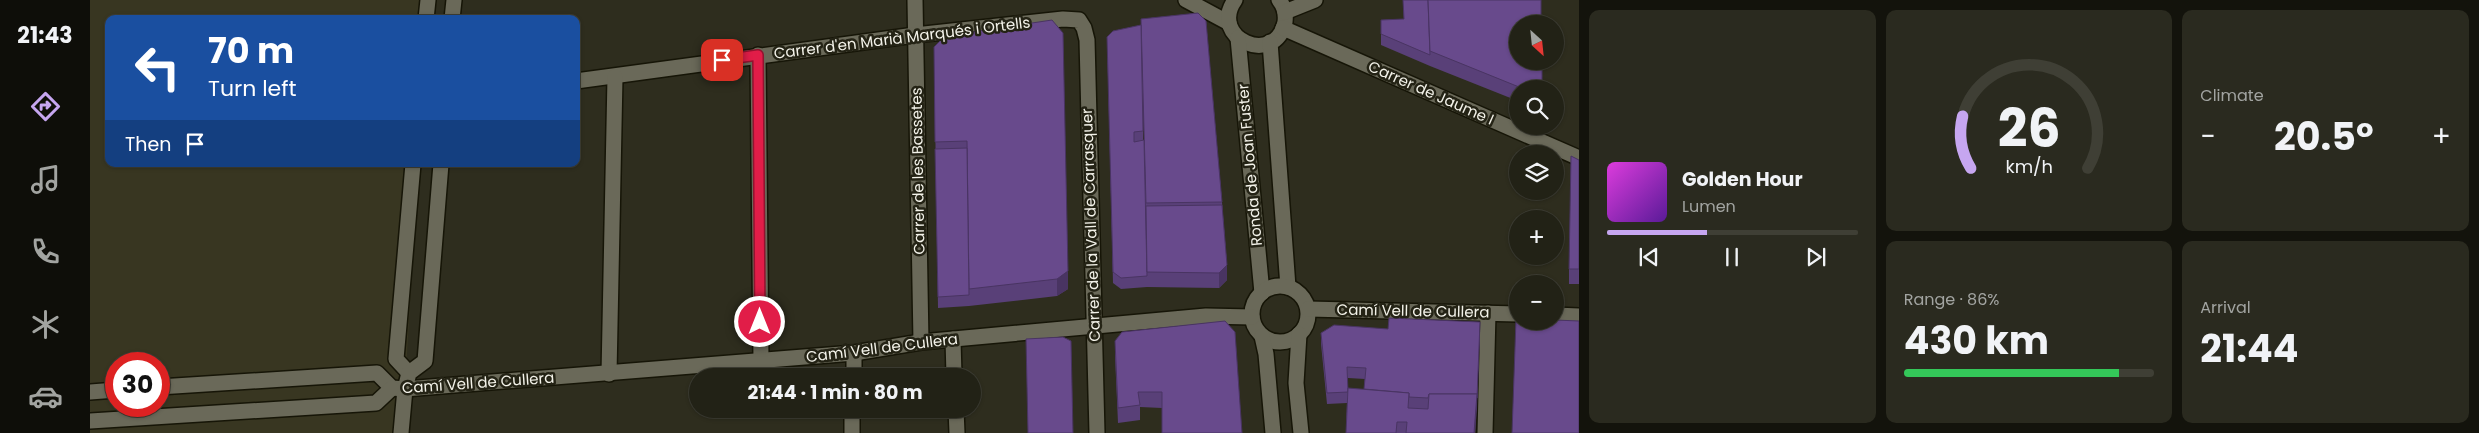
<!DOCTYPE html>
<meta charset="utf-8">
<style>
body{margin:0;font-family:Poppins,sans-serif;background:#2a2a1f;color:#f1f3f6;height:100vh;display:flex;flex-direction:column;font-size:19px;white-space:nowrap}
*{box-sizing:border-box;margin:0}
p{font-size:16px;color:#a2a4a1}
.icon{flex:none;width:28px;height:28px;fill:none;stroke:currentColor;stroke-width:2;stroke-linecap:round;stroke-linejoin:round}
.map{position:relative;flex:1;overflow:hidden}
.details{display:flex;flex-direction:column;gap:10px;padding:10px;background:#13130c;width:900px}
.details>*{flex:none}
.guide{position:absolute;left:15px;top:15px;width:475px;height:152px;border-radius:10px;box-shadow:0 1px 4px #0004,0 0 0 1px #3f3f35;background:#1a4fa0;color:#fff;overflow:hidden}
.needle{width:32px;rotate:153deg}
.controls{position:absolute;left:1419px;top:15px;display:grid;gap:10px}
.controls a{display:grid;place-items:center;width:55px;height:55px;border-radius:50%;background:#222216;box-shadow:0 1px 4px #0004,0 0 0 1px #3f3f35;font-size:25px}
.speed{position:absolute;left:15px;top:352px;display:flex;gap:10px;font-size:25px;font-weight:700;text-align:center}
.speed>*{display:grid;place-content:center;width:65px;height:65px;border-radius:50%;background:#222216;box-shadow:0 1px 4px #0004,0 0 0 1px #3f3f35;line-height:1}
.speed .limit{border:8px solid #d22;background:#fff;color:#111}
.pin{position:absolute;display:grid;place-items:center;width:42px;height:42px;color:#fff;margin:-21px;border-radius:10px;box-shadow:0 2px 8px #0006}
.me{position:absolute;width:55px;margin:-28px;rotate:0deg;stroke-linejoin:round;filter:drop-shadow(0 0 4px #0008)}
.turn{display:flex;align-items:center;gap:18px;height:105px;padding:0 20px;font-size:22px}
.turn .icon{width:65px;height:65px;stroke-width:2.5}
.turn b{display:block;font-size:35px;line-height:42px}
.then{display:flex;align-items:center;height:48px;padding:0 20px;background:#0003;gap:10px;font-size:19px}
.big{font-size:38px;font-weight:700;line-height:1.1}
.details .widget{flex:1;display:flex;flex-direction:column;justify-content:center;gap:8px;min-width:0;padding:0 18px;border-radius:10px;background:#2a2a1f}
.details .dial{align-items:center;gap:0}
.dial svg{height:130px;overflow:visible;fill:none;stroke:#3f3f35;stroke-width:7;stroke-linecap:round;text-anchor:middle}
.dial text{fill:#f1f3f6;stroke:none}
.song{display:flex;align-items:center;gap:15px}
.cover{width:60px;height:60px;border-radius:8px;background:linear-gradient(135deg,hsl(300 70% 55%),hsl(270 70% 35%))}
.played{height:5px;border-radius:2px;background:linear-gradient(90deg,#c6a6f0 40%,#3f3f35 40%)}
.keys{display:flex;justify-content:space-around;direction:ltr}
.heat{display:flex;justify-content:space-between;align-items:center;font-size:28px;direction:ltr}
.charge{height:8px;border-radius:4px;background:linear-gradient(90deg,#34c759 86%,#3f3f35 0)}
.details .tiles{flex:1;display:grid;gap:10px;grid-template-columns:repeat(3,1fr)}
.widget:first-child{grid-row:span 2}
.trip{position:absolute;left:599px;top:368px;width:292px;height:50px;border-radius:25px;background:#222216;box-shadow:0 1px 4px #0004,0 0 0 1px #3f3f35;font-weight:700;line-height:50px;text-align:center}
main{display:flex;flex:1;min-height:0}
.menu{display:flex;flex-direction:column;width:90px;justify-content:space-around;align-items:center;background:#0e0e09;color:#a2a4a1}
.menu .icon{width:35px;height:35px}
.menu .current{color:#c6a6f0}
.menu b{font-size:22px;color:#f1f3f6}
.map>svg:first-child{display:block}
.built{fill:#383621;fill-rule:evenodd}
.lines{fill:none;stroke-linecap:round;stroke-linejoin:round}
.minor-casing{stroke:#161507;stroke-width:18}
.tertiary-casing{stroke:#161507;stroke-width:18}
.minor{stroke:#6a6959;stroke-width:15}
.tertiary{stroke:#6a6959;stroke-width:15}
.wall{fill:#594078;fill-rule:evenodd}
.shaded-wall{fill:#493462}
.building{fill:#684a8c;stroke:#493462}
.route-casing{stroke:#92132f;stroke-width:12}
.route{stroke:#e11d48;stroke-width:9}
.labels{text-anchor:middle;stroke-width:5;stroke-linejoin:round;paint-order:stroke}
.street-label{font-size:15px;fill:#f3f2e9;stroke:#242315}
</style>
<main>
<nav class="menu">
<b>21:43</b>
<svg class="icon current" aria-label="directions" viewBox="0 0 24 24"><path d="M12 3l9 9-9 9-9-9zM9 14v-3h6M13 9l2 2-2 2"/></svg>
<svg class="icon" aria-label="music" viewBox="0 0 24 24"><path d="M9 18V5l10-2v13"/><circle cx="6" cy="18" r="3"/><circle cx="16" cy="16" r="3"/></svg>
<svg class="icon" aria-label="phone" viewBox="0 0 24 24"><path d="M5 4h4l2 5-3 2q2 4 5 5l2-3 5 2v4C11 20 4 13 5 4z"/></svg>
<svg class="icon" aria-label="climate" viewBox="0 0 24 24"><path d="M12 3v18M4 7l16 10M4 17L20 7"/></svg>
<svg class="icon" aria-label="car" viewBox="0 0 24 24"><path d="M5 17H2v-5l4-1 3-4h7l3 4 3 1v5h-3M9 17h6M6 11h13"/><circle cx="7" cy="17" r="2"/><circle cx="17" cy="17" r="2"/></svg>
</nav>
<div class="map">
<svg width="1489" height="433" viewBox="0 0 1489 433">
<rect width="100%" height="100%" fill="#2e2d1e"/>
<!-- built -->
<path class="built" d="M0 0H337L336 19H19V164H328L316 371 310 433H0ZM26 364H69V406H26Z"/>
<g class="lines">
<!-- minor casing -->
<g class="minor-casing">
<g id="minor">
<path d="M825 0 831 342"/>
<path d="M1096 0 1139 23"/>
<path d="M1145 0C1118 38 1185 68 1195 22 1196 14 1194 6 1189 0"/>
<path d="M1195 12 1225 0"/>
<path d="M336 19 338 0"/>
<path d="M362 19 364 0"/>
<path d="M1193 28 1489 158"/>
<path d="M1148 38 1172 293"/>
<path d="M1180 42 1198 287"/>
<path d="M668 55 671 361"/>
<path d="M486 81 825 35 973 19 989 20 994 28 997 40 1007 433"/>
<circle cx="1190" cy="314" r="28"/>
<path d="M1218 309 1428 314"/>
<path d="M1465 315 1489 316"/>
<path d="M1209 334 1206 383 1211 433"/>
<path d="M1172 336 1176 354 1183 433"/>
<path d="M863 339 864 376"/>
<path d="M319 373 306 359 323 164"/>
<path d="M519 374 525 77"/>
<path d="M764 376V353"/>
<path d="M315 389 764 353 831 342 1116 316 1162 317"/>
<path d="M866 409 867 433"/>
<path d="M311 433 315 389 319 373 335 361 351 164"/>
<path d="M762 433V409"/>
<path d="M1395 433 1398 313"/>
</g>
</g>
<!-- tertiary casing -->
<g class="tertiary-casing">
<g id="tertiary">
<path d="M69 387 287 373 302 388 315 389"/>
<path d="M0 392 26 390"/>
<path d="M0 421 286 403 302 388"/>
</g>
</g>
<!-- minor -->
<use href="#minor" class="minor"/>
<!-- tertiary -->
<use href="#tertiary" class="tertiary"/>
</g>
<!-- wall -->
<g class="wall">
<path d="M1313 0 1452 89H1428V101L1340 66 1291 45V20L1314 19Z"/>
<path d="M1108 13 1116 21 1132 202 1137 265V280L1129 288 1057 287 1031 289 1023 283 1017 37 1023 31 1051 25V26V19ZM1053 94 1054 140H1053Z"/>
<path d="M844 47 978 289 967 296 879 306 848 308Z"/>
<path d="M1489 160V284H1479V269Z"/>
<path d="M1135 321 1072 408 1050 407V420L1028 423 1025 356V341Z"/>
<path d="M1298 329 1390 333 1385 433H1256L1257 403 1237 404 1231 344V333ZM1258 378 1275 379 1274 389H1258Z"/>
</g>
<!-- shaded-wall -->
<g class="shaded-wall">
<path d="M1137 265V280L1129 288V273Z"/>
<path d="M978 271V289L967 296V279Z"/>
<path d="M1390 322 1387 409 1385 433H1384Z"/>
</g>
<!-- building -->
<g class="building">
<path d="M1313 0H1338L1340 55 1291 34V20L1314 19Z"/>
<path d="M1338 0H1451V24H1428V61H1452V89H1434L1340 51Z"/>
<path d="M1108 13 1116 21 1132 202 1056 203 1051 19Z"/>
<path d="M962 20 973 33 978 271 967 279 879 289 877 141 845 142 844 47 855 36Z"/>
<path d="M1051 25 1053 131 1044 132V142L1054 140 1057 276 1031 278 1023 272 1017 37 1023 31Z"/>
<path d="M877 148 879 295 848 297 845 149Z"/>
<path d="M1481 156 1489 160V269H1479Z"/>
<path d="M1132 205 1137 265 1129 273 1057 272 1056 206Z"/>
<path d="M1299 318 1390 322 1387 398V394H1339L1338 398 1319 397V393L1274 389 1276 368 1257 367 1258 392 1237 393 1231 333 1244 325 1298 329Z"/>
<path d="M1426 319H1428V321H1465V320L1489 321V433H1422Z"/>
<path d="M1135 321 1145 332 1152 433H1072V392H1048L1050 405 1028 408 1025 341 1032 332Z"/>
<path d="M973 337 981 341 983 433H938L936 339Z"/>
<path d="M1258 388 1319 393 1318 408 1338 409 1339 394H1387L1384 433H1316L1317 422H1307L1306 433H1256Z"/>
</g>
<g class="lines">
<!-- route casing -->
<g class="route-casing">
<path id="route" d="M632 60 668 55 670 322"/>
</g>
<!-- route -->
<use href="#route" class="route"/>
</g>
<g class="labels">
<!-- street labels -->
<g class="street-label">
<text transform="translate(812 38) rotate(-7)" y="5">Carrer d'en Marià Marqués i Ortells</text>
<text transform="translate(1341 93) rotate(24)" y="5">Carrer de Jaume I</text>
<text transform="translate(1160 165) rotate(-95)" y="5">Ronda de Joan Fuster</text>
<text transform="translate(828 171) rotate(-91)" y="5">Carrer de les Bassetes</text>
<text transform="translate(1001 225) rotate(-92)" y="5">Carrer de la Vall de Carrasquer</text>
<text transform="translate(1323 311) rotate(1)" y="5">Camí Vell de Cullera</text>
<text transform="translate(792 348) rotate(-7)" y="5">Camí Vell de Cullera</text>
<text transform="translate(388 383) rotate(-4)" y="5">Camí Vell de Cullera</text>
</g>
</g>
</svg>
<div class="controls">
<a><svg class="needle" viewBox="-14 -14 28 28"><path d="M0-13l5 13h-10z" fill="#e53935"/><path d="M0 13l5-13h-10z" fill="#a2a4a1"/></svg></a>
<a><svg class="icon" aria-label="search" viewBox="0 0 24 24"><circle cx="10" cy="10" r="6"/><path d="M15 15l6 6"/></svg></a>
<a><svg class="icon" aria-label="layers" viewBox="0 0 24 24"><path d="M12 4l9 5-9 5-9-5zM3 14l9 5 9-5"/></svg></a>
<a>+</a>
<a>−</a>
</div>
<div class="speed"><div class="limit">30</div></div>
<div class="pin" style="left:632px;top:60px;background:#d93025"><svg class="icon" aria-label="arrive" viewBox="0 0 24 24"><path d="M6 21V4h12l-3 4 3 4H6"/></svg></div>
<svg class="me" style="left:670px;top:322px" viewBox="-20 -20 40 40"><circle r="17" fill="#e11d48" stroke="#fff" stroke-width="3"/><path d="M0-11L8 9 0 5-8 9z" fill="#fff"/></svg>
<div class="trip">21:44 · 1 min · 80 m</div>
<div class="guide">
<div class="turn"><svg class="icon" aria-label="left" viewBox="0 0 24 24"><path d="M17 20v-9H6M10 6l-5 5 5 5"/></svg><div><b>70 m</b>Turn left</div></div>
<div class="then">Then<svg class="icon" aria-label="arrive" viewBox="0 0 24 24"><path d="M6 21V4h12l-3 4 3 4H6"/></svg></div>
</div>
</div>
<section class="details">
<div class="tiles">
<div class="widget">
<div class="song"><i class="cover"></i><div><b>Golden Hour</b><p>Lumen</p></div></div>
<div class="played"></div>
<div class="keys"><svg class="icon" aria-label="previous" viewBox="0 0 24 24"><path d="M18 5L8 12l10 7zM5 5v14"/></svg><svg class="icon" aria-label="pause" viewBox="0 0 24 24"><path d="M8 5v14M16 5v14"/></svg><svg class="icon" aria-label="next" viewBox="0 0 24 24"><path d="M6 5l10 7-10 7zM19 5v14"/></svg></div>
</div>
<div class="widget dial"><svg viewBox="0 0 100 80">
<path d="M14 69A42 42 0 1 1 86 69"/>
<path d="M14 69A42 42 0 0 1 9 37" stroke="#c6a6f0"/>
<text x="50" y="56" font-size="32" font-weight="700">26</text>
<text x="50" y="72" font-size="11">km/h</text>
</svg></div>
<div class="widget"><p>Climate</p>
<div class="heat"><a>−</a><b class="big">20.5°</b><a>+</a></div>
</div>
<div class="widget"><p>Range · 86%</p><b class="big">430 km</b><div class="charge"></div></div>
<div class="widget"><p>Arrival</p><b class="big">21:44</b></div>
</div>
</section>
</main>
